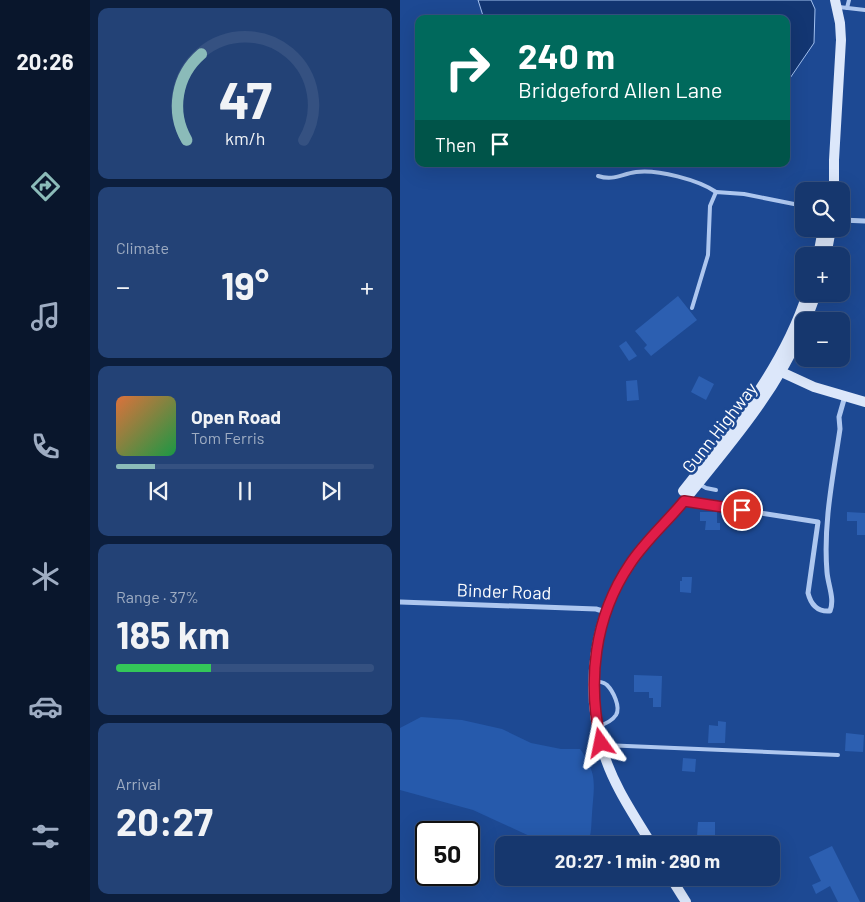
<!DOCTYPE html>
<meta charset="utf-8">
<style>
body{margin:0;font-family:Barlow,sans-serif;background:#234276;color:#f1f3f6;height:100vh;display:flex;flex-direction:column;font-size:19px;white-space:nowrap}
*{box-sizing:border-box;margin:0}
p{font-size:16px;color:#9eacc2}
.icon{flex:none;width:28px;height:28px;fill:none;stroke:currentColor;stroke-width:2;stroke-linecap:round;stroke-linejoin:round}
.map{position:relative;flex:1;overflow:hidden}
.side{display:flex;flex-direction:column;gap:8px;padding:8px;background:#0c1e3c;width:310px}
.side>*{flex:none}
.top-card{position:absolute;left:15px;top:15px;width:375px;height:152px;border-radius:10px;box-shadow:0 5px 20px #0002,0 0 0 1px #355181;background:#00695c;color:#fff;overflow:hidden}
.buttons{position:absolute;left:395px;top:182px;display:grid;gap:10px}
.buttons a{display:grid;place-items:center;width:55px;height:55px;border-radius:10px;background:#16376e;box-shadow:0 5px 20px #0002,0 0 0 1px #355181;font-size:25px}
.speed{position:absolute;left:15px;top:821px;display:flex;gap:10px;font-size:25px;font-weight:700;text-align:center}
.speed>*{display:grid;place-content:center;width:65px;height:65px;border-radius:50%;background:#16376e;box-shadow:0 5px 20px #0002,0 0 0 1px #355181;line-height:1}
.speed .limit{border:2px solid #111;border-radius:8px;background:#fff;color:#111}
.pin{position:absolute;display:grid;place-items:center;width:42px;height:42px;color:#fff;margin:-21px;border:2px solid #fff;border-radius:50%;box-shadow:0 1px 5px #0007}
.me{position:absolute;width:55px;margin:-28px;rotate:348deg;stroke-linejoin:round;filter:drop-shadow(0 0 4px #0008)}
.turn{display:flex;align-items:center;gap:18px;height:105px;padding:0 20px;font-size:22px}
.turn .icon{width:65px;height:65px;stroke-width:2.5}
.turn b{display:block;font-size:35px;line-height:42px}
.then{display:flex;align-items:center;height:48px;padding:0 20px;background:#0003;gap:10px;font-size:19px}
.big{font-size:38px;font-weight:700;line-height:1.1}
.side .widget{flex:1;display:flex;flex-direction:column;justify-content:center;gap:8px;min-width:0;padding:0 18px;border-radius:10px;background:#234276}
.side .dial{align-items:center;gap:0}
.dial svg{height:130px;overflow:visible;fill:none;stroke:#355181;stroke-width:7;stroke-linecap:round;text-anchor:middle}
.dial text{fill:#f1f3f6;stroke:none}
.song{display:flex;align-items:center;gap:15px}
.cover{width:60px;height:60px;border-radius:8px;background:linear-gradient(135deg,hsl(20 70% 55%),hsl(140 70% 35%))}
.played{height:5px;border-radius:2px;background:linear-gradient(90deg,#8bbbb9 15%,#355181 15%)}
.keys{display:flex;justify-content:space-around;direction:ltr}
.heat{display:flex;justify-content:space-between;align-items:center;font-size:28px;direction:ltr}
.charge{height:8px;border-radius:4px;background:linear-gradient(90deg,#34c759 37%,#355181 0)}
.trip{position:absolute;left:95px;top:836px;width:285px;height:50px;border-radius:10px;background:#16376e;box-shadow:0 5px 20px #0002,0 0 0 1px #355181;font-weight:700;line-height:50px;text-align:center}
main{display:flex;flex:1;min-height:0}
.menu{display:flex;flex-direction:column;width:90px;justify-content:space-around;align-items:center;background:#09162c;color:#9eacc2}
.menu .icon{width:35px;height:35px}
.menu .selected{color:#8bbbb9}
.menu b{font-size:22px;color:#f1f3f6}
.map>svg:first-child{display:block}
.green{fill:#265aac}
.water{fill:#133672;stroke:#a2c1f0}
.building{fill:#2c5fb1}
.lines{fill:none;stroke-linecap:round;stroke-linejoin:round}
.lane{stroke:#aec7ef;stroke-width:4}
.street{stroke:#aec7ef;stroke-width:5}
.secondary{stroke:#dce7fa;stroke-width:10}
.route-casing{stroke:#92132f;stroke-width:12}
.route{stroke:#e11d48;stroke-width:9}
.labels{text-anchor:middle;stroke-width:5;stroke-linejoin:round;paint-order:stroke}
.street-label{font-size:18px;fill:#fff;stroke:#1d4993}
</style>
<main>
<nav class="menu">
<b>20:26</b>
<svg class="icon selected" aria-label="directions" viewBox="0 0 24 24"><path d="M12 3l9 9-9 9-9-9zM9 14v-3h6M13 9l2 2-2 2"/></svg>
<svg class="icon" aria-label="music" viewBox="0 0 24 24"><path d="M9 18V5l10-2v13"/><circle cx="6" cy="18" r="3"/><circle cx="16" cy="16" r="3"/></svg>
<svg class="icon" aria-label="phone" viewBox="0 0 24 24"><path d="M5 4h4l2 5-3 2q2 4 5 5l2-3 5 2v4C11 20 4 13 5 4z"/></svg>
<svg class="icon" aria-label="climate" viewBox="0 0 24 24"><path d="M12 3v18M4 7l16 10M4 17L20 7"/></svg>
<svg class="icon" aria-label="car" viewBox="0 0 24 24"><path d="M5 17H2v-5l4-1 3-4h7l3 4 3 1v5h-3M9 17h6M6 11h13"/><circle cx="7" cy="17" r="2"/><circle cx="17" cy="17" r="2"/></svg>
<svg class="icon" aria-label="filters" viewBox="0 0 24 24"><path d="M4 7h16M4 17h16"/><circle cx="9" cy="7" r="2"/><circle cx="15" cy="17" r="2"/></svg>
</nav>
<section class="side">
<div class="widget dial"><svg viewBox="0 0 100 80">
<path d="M14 69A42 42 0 1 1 86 69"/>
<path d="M14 69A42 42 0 0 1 23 16" stroke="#8bbbb9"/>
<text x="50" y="56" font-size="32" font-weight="700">47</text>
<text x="50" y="72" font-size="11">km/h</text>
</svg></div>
<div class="widget"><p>Climate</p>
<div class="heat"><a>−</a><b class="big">19°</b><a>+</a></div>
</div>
<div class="widget">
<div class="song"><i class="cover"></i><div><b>Open Road</b><p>Tom Ferris</p></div></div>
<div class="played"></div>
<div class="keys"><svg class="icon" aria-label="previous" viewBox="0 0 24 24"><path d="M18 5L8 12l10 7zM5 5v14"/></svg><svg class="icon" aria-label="pause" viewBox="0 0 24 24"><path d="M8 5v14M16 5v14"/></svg><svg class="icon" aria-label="next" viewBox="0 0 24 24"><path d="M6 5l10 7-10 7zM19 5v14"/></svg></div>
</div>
<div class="widget"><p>Range · 37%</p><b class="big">185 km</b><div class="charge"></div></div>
<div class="widget"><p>Arrival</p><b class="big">20:27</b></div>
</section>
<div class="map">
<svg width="465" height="902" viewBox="0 0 465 902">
<rect width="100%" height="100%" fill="#1d4993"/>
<!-- green -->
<path class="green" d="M21 717 62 720 102 729 131 743 161 749H180C198 774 194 785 192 814 191 825 192 834 187 845H149L73 810 0 790V728Z"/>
<!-- water -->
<path class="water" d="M78 0H411L415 9 414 43 386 84V19H84Z"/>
<!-- building -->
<g class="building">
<path d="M278 296 297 320 251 356 244 348 247 345 235 331Z"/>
<path d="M226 341 237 356 229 361 219 346Z"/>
<path d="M299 376 314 384 306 400 291 392Z"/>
<path d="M237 380 239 400 227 401 226 381Z"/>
<path d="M300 512H317V523H320V530H305L306 521H300Z"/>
<path d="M447 512 465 513V535H457V521H447Z"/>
<path d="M282 577H292L291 593 280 592V581H282Z"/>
<path d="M234 675 262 676 261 707H253V698H249V692H234Z"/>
<path d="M318 721 326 722 325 743H308L309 725 318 726Z"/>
<path d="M446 733 464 735 463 752 445 751Z"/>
<path d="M283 758 296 759 295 772 282 771Z"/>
<path d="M298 822H315V837L297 836Z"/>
<path d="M432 846 460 902H438L430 886 416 894 412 885 421 881 409 857Z"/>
</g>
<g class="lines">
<!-- lane -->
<g class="lane">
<path d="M439 7 465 10"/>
<path d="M447 8 449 0"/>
<path d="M198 176C214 181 221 174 236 172 257 169 299 180 316 192"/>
<path d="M292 308 308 255 310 206 316 192 344 194 404 206"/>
<path d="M299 484 306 488 316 490"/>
<path d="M196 681C200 682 204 682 207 685 213 691 221 707 216 715 212 721 205 724 199 726"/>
<path d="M203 745 438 755"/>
</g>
<!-- street -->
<g class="street">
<path d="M441 220 465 221"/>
<path d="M285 501 418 522 408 593C411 605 418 612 430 611 435 599 428 585 427 572 423 524 433 477 440 429L439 417 445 396"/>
<path d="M0 602 196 609 206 612"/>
</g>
<!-- secondary -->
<g class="secondary">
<path d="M434 191V160L441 40 440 23 435 0"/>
<path d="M418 256 423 229"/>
<path d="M426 256 431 229"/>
<path d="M406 321 416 294"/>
<path d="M377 370 414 387 465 402"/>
<path d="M283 491C331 430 383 369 407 294"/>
<path d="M252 845C234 815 213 785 203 751 184 689 193 617 231 563 245 542 264 525 280 506 326 449 375 394 404 326"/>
<path d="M271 878 286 902"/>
</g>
</g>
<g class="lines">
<!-- route casing -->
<g class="route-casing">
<path id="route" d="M201 743C187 682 194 617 230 564 245 541 267 522 284 501L342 510"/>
</g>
<!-- route -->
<use href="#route" class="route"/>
</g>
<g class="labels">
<!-- street labels -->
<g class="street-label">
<text transform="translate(320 428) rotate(-52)" y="6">Gunn Highway</text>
<text transform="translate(104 592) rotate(2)" y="6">Binder Road</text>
</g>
</g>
</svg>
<div class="buttons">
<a><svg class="icon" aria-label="search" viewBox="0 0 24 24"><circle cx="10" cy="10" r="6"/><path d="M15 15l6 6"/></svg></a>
<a>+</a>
<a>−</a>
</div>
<div class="speed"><div class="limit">50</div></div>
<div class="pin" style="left:342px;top:510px;background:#d93025"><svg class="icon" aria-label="arrive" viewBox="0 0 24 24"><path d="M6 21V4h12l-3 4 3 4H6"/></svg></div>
<svg class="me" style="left:201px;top:743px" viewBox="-20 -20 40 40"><path d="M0-17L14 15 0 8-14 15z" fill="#e11d48" stroke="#fff" stroke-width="4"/></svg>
<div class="trip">20:27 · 1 min · 290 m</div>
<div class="top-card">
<div class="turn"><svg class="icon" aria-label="right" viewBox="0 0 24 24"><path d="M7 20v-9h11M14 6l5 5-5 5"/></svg><div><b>240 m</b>Bridgeford Allen Lane</div></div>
<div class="then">Then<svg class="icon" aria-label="arrive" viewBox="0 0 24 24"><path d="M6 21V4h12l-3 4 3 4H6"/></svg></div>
</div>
</div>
</main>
